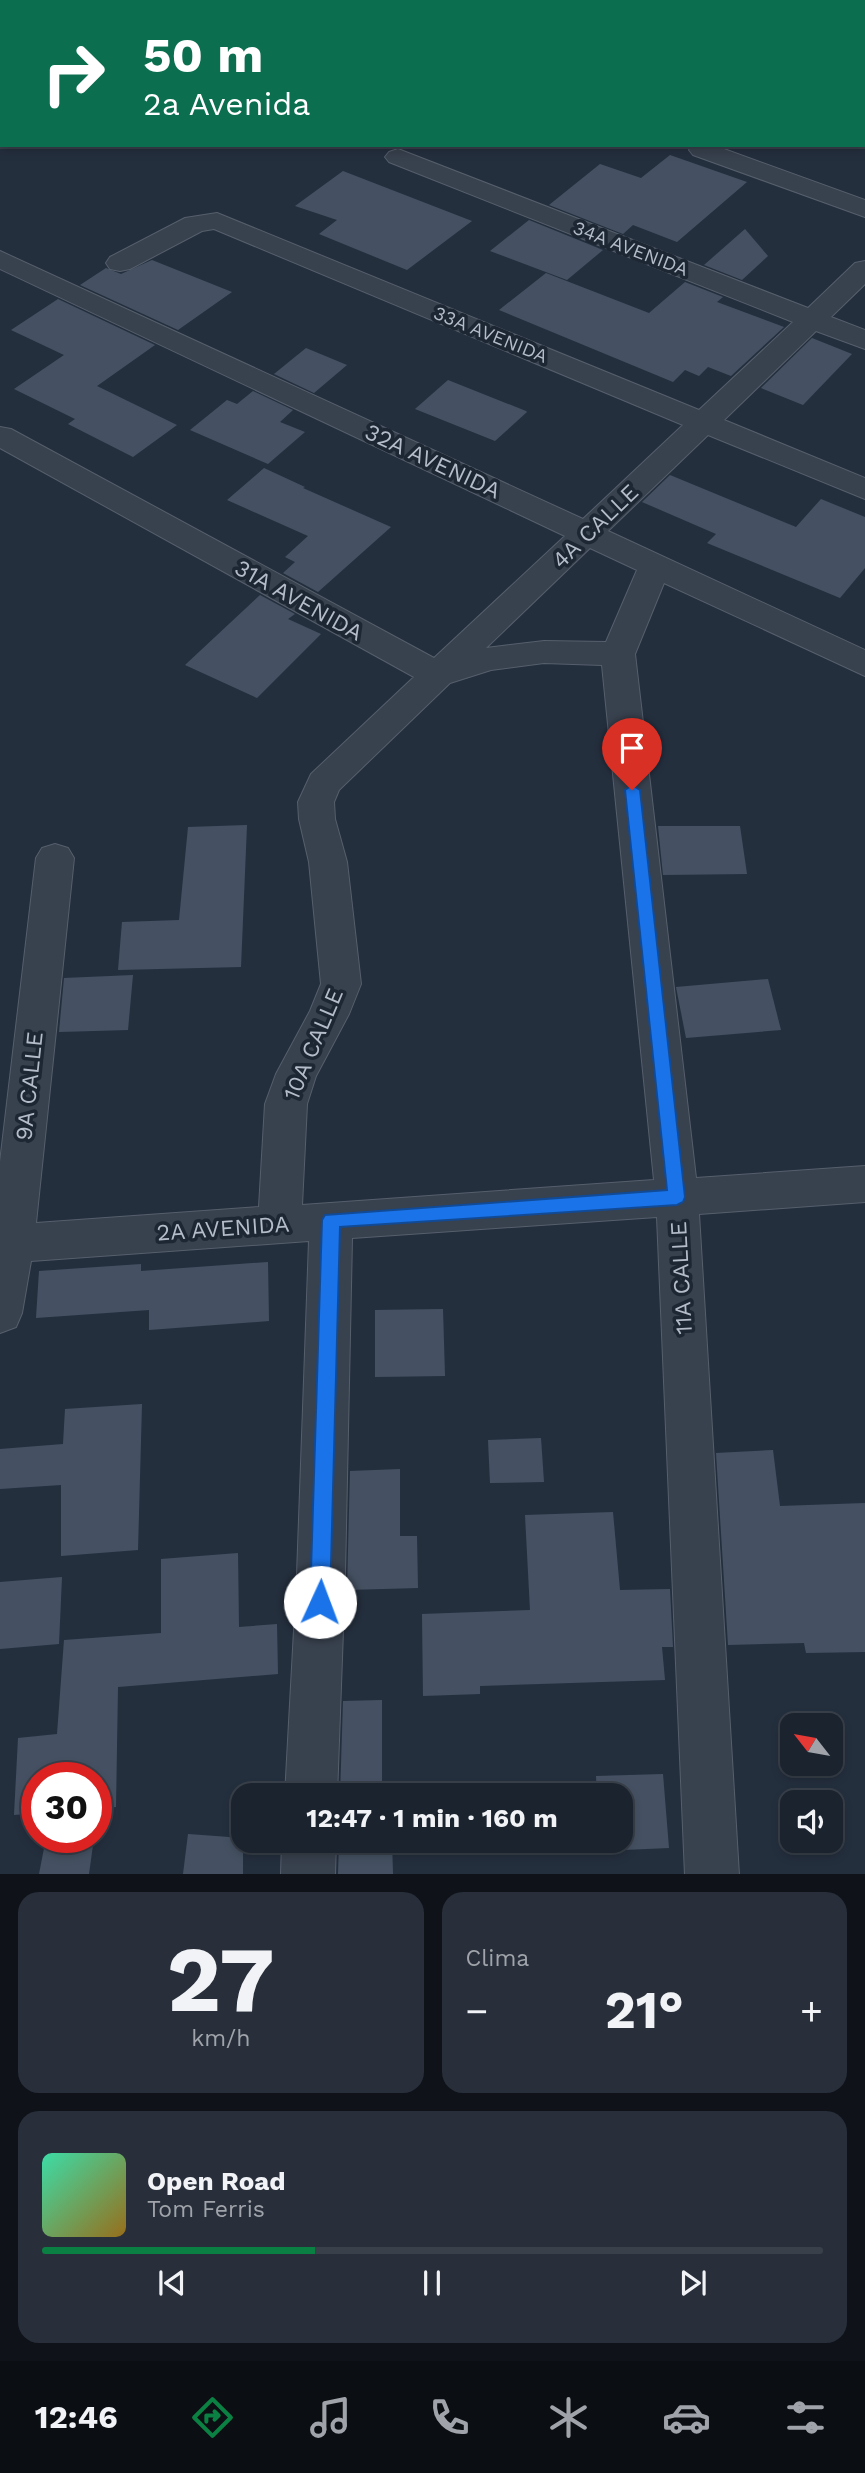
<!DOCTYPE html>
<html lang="es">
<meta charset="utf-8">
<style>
body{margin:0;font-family:"Work Sans",sans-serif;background:#282f3a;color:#f1f3f6;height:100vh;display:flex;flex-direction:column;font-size:26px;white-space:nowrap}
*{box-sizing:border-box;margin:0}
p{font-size:23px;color:#a0a4aa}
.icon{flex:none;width:38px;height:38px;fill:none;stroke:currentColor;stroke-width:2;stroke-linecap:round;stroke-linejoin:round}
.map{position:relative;height:1874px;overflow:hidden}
.panel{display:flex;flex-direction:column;gap:18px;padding:18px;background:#0f1319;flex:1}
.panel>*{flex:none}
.banner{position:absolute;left:0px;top:0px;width:866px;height:147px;box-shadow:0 4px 10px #0003,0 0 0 2px #39404a;background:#0b6e4f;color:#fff;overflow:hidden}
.needle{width:46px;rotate:301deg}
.controls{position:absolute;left:780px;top:1713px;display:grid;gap:14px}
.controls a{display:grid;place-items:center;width:63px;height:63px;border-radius:14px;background:#1b232e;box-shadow:0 4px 10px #0003,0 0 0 2px #39404a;font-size:35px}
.speed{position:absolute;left:21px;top:1762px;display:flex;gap:14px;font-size:35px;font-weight:700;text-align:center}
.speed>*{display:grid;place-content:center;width:91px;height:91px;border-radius:50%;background:#1b232e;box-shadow:0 4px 10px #0003,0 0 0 2px #39404a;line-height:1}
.speed .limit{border:10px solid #d22;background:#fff;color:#111}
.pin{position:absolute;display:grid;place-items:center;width:60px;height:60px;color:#fff;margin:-72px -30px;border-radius:50% 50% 50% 0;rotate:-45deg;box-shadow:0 0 7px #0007}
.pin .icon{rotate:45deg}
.me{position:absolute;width:77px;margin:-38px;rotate:2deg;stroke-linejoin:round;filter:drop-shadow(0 0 5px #0008)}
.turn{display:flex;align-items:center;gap:24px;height:147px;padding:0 28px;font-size:32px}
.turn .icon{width:91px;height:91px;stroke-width:2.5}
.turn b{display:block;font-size:49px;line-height:60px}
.big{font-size:52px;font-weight:700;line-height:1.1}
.panel .widget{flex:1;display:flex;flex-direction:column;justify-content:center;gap:10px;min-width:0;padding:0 24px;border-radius:21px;background:#282f3a}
.panel .dial{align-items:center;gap:0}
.dial b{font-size:91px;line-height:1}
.song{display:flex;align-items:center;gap:21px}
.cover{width:84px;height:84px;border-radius:10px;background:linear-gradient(135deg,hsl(160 70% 55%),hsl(40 70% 35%))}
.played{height:7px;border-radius:4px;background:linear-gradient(90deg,#0b8043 35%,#39404a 35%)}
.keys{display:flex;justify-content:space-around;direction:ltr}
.heat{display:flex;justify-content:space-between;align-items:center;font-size:38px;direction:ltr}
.panel .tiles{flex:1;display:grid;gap:18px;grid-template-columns:1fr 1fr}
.widget:last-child{grid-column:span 2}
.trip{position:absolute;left:231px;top:1783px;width:402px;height:70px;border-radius:21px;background:#1b232e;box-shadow:0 4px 10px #0003,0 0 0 2px #39404a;font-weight:700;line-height:70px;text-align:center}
.menu{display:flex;height:112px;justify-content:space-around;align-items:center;background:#0b0e12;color:#a0a4aa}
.menu .icon{width:49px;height:49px}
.menu .active{color:#0b8043}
.menu b{font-size:32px;color:#f1f3f6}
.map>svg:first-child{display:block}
.building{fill:#455162}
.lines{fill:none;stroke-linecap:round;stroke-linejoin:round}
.minor-casing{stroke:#565f6c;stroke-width:2}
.minor{fill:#38414e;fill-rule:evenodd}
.route{fill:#1a73e8;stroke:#114b97;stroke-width:2}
.labels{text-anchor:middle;stroke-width:7;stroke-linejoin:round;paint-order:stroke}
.far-street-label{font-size:19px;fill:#b4bcc9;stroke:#1d2633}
.street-label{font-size:23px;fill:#b4bcc9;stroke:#1d2633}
</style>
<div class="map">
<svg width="865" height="1875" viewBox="0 0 865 1875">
<rect width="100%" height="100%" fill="#242f3e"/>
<!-- building -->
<g class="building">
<path d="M670 155 747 182 677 242 633 225 623 234 549 205 600 164 641 178Z"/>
<path d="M343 171 472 221 407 270 319 234 337 220 295 206Z"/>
<path d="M529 220 603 250 567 280 490 251Z"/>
<path d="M745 229 768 256 742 280 704 265Z"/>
<path d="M152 260 232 292 178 330 80 285 106 268 121 274Z"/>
<path d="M546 273 649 313 685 282 723 297 717 302 784 327 731 376 708 367 699 376 685 370 673 382 499 310Z"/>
<path d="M58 299 155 345 97 386 177 425 133 457 68 424 75 419 14 389 64 355 11 330Z"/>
<path d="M812 338 852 354 803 405 761 388Z"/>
<path d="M306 348 347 365 314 393 274 374Z"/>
<path d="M448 380 526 411 527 412 495 441 415 409Z"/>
<path d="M253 391 293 410 280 422 305 432 268 464 190 430 227 400 237 404Z"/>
<path d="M264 468 305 487 303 488 391 527 318 592 283 573 295 562 285 557 308 536 227 500Z"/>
<path d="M670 475 796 527 821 499 865 517V568L840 598 707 543 716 534 642 502Z"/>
<path d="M260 595 295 614 288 619 321 634 257 698 185 665Z"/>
<path d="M247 825 241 967 118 970 122 922 179 920 188 827Z"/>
<path d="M658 826H740L747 874 663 875Z"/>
<path d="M133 975 128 1030 59 1032 64 978Z"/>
<path d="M768 979 781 1030 686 1038 676 987Z"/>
<path d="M268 1262 269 1321 149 1330V1310L36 1318 39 1271 141 1264V1271Z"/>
<path d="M443 1309 445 1376 375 1377V1310Z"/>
<path d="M142 1404 138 1550 61 1556V1485L0 1489V1449L63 1444 65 1409Z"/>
<path d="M541 1438 544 1482 490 1483 488 1440Z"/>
<path d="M773 1450 780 1506 865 1503V1652L806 1653 804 1643 728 1645 716 1453Z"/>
<path d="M400 1469V1536H417L418 1588 347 1590 350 1471Z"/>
<path d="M613 1512 620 1590 670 1589 673 1647H662L665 1680 480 1686V1694L423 1696 422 1614 530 1610 525 1515Z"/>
<path d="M238 1553 239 1627 277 1624 278 1674 118 1687 116 1807 99 1809 96 1826V1778H37V1813L14 1815 18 1738 57 1734 64 1640 161 1633V1559Z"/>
<path d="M62 1577 59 1644 0 1649V1582Z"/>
<path d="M382 1700V1792H392V1796H340L343 1701Z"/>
<path d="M663 1774 669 1848 601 1851 600 1841H621V1796H597L596 1776Z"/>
<path d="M188 1834 243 1838V1874H183Z"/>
<path d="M46 1838H94L89 1874H39Z"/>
<path d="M339 1841H392L393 1874H338Z"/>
</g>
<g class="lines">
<!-- minor casing -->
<g class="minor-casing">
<g id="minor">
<path d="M692 145H713L865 200V217L693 155 689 150Z"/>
<path d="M398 149 808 308 855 263 865 261V284L831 317 865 330V349L816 331 724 420 865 478V499L708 435 608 531 865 650V676L664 583 635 654 696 1178 865 1166V1202L699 1214 739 1875H685L657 1217 352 1238 345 1575 337 1796H285L297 1575 309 1241 31 1261 22 1313 16 1327 0 1333V1162L36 858 42 848 55 844 68 848 74 858 36 1223 259 1207 265 1104 276 1074 310 1011 321 984 309 862 299 819 298 802 311 774 414 677 0 448V427L11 429 434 658 565 536 0 269V251L583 519 683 425 214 229 202 231 130 269 120 271 110 269 106 263 110 257 185 218 217 213 699 410 793 322 389 162 385 157 389 152ZM590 548 637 570 606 642 544 641 486 648ZM544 663 602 665 654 1180 302 1205 307 1104 316 1076 349 1014 361 984 347 862 335 819 334 802 339 790 450 683 491 670Z"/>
<path d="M282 1841H336L335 1875H281Z"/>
</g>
</g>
<!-- minor -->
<use href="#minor" class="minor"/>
</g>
<!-- route -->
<path class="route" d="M632 785 640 790 685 1197 683 1202 677 1205 340 1227 330 1602 327 1610 320 1612 313 1610 310 1602 322 1220 325 1215 667 1190 625 790Z"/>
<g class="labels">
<!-- far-street labels -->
<g class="far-street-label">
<text transform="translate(631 248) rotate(21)" y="7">34A AVENIDA</text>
<text transform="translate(491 334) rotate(22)" y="7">33A AVENIDA</text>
</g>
<!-- street labels -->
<g class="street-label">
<text transform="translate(433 461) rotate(25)" y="8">32A AVENIDA</text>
<text transform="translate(595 526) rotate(-44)" y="8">4A CALLE</text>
<text transform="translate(299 600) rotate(29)" y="8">31A AVENIDA</text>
<text transform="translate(313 1044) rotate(-67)" y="8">10A CALLE</text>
<text transform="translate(29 1086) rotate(-84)" y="8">9A CALLE</text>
<text transform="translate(223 1228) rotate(-4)" y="8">2A AVENIDA</text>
<text transform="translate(681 1278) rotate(-93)" y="8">11A CALLE</text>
</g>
</g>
</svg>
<div class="controls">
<a><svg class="needle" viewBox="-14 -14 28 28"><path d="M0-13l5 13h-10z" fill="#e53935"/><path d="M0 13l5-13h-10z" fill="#a0a4aa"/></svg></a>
<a><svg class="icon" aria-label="sound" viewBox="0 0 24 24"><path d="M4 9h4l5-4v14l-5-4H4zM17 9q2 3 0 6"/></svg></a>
</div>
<div class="speed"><div class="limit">30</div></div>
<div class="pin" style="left:632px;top:790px;background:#d93025"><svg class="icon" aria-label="arrive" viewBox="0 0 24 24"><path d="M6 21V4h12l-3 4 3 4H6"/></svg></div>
<svg class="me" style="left:320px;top:1602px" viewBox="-20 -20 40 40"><circle r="19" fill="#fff"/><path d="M0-13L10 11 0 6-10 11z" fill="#1a73e8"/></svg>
<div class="trip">12:47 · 1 min · 160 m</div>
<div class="banner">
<div class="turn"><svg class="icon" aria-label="right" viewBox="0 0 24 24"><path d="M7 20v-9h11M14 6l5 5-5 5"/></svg><div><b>50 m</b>2a Avenida</div></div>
</div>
</div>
<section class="panel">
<div class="tiles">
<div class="widget dial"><b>27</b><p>km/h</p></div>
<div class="widget"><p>Clima</p>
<div class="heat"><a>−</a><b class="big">21°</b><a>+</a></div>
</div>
<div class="widget">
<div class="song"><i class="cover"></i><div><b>Open Road</b><p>Tom Ferris</p></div></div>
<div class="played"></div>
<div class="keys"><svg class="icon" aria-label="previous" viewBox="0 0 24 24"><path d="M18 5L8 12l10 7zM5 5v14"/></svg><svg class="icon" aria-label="pause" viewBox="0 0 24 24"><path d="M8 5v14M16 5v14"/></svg><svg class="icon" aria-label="next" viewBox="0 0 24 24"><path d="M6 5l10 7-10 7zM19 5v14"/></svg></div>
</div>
</div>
</section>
<nav class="menu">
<b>12:46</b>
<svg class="icon active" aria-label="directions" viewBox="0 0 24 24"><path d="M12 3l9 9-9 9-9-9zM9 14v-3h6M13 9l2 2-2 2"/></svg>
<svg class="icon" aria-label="music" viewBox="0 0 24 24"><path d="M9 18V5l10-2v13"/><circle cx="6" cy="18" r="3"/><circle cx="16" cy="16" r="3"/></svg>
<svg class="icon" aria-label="phone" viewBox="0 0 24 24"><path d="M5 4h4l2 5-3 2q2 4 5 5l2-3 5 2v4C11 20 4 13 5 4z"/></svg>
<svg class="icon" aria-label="climate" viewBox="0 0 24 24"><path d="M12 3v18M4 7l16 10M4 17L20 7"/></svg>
<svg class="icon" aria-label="car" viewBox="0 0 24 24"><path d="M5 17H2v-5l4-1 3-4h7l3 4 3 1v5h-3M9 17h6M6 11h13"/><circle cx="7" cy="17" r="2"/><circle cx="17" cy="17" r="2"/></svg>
<svg class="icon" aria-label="filters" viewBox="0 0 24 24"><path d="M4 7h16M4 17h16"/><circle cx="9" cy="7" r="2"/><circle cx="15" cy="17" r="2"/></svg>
</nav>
